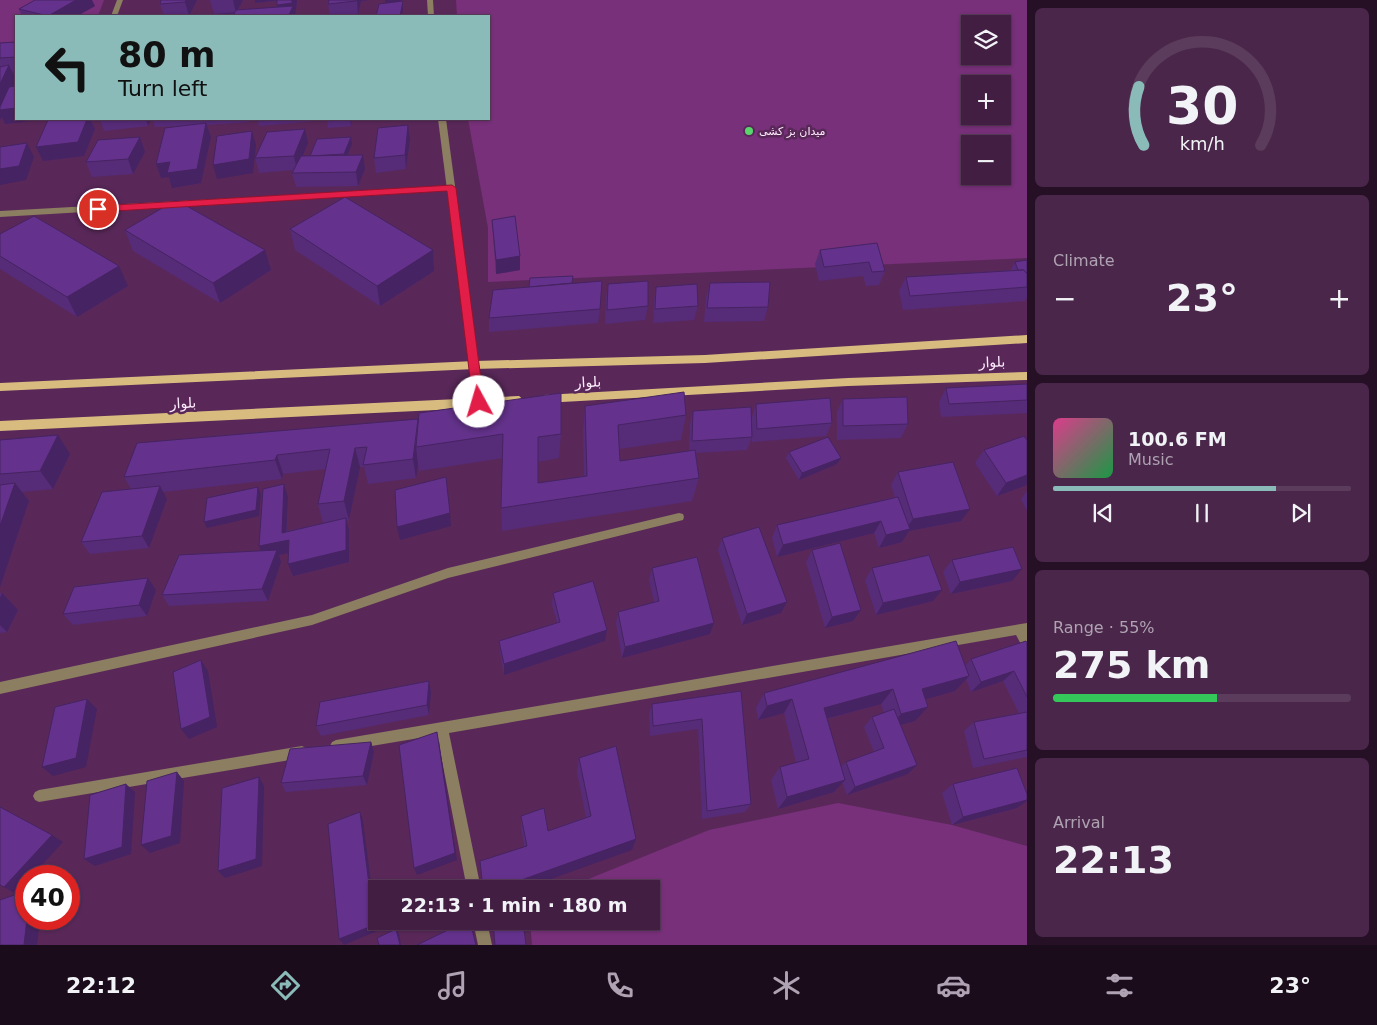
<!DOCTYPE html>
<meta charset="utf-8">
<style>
body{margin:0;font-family:"DejaVu Sans","Noto Naskh Arabic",sans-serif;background:#4a274a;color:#f1f3f6;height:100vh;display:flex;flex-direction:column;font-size:19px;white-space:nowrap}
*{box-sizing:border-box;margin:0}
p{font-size:16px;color:#afa2b2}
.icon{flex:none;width:28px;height:28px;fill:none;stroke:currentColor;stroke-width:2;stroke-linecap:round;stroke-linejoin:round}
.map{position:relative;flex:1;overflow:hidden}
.panel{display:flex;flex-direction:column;gap:8px;padding:8px;background:#251025;width:350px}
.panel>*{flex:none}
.hud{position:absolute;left:15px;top:15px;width:475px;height:105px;border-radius:0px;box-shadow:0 1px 4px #0004,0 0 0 1px #5b3c5c;background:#8bbbb9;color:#111;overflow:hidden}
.fabs{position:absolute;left:961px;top:15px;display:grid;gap:10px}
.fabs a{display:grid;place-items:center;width:50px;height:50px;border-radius:0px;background:#431e43;box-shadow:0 1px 4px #0004,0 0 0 1px #5b3c5c;font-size:25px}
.speed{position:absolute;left:15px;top:865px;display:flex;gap:10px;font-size:25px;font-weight:700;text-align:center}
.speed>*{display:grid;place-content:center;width:65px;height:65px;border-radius:50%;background:#431e43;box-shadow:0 1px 4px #0004,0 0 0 1px #5b3c5c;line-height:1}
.speed .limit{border:8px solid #d22;background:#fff;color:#111}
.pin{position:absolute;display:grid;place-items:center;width:42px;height:42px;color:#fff;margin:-21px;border:2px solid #fff;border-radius:50%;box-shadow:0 1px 5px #0007}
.me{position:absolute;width:55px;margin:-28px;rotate:354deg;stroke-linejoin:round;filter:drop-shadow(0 0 4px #0008)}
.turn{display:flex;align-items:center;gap:18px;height:105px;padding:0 20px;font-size:22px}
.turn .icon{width:65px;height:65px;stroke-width:2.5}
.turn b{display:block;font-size:35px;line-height:42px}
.big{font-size:38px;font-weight:700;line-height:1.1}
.panel .widget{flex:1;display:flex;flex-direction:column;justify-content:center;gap:8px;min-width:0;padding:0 18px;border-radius:8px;background:#4a274a}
.panel .dial{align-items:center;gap:0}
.dial svg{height:130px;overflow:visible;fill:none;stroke:#5b3c5c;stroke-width:7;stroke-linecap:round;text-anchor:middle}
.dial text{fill:#f1f3f6;stroke:none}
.song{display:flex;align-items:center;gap:15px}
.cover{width:60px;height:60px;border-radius:8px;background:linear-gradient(135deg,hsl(330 70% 55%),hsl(140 70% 35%))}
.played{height:5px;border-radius:2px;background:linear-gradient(90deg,#8bbbb9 75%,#5b3c5c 75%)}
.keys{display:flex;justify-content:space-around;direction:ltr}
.heat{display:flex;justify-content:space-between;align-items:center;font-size:28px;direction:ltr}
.charge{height:8px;border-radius:4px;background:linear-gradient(90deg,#34c759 55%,#5b3c5c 0)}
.trip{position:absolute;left:368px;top:880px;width:292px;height:50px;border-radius:0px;background:#431e43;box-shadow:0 1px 4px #0004,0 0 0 1px #5b3c5c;font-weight:700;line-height:50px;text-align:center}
.menu{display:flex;height:80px;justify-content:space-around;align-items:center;background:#1b0c1b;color:#afa2b2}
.menu .icon{width:35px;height:35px}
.menu .selected{color:#8bbbb9}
.menu b{font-size:22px;color:#f1f3f6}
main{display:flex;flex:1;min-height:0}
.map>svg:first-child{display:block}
.green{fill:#773079;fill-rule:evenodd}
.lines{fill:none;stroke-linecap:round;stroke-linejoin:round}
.minor{fill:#8b7e61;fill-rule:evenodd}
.tertiary{fill:#8b7e61;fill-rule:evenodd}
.primary{fill:#d8bc7f;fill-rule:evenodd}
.wall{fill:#562b78;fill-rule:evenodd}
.shaded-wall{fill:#462362}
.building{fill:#64328c;stroke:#462362}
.route{fill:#e11d48;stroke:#92132f}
.poi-dot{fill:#5ad56e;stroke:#592859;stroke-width:2}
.labels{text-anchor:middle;stroke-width:5;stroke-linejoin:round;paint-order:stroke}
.far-poi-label{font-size:11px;fill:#ffedfe;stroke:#592859;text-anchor:start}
.street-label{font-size:14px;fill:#ffedfe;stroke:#592859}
</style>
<main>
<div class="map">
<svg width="1027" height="945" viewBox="0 0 1027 945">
<rect width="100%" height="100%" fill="#592859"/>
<!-- green -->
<g class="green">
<path d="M0 0H104L98 16H16V42L0 43Z"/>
<path d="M456 0H1027V258L488 282V228L468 119H489V16H457ZM970 24H1002V56H970ZM970 84H1002V116H970ZM970 144H1002V176H970Z"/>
<path d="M838 803 952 825 1027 846V945H532L530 921H651V889H564L709 830Z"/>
</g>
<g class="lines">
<!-- minor -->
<g class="minor">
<path d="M117 0H123L117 16H111Z"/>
<path d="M451 186 455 188 454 190 0 217V211Z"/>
<path d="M679 513 683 514 684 517 683 520 679 521 448 578 312 625 0 694V682L312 615 448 568Z"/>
<path d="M1027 623V649L1023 648 1016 635 449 733 481 889H467L437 735 336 752 332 750 330 746 332 742 336 740Z"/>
<path d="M302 746 306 748 308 752 306 756 302 758 39 802 35 800 33 796 35 792 39 790Z"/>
<path d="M473 921H487L492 945H478Z"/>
</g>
<!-- tertiary -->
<g class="tertiary">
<path d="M427 0H433L434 16H428Z"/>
<path d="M438 119H446L484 402 479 406 474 402Z"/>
</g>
<!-- primary -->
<g class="primary">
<path d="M1027 335V343L705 363 475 369 0 391V383L475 361 705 355Z"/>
<path d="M1027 372V380L848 386 544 403 538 399 544 395 848 378Z"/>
<path d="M519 396 525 401 519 406 0 431V421Z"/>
</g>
</g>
<!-- wall -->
<g class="wall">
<path d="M197 0 189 16H164L160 4Z"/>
<path d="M210 0H243L238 10 277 7V1L255 3V0H297L295 16H196L214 14Z"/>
<path d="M329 0H369L361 1 358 15 350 16H330L328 4Z"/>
<path d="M95 6 77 16H22L19 9Z"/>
<path d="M16 42V71L12 72 16 80 12 87 46 119 5 124 2 117 0 120 1 105 0 106V43Z"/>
<path d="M56 119H151L148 126 104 131 100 119 99 121H92L95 129 84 156 43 161 36 147Z"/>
<path d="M152 119H251L249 122 207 125 211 137 201 183 172 188 169 177 161 178 156 164 183 126 155 127Z"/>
<path d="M257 119H374L352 121 351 126 328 128 327 120 259 126Z"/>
<path d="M140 137 145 152 133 174 92 177 86 162Z"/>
<path d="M351 137 352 144 348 155 365 169 358 186 296 187 292 173 294 170 259 173 255 158 308 143 303 156H310Z"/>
<path d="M410 139 406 169 376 173 374 158Z"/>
<path d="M492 220 520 270 496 274 493 234Z"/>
<path d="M290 229 433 250 434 271 380 306 295 250Z"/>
<path d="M125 230 265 250 271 270 220 303 133 251Z"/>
<path d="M0 234 128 286 77 317 0 269Z"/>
<path d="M877 243 885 271 879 285 866 286 863 276 819 281 815 264 820 250Z"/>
<path d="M1027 260V298L1025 301 903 310 899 291 906 277 1012 270 1011 269 1015 262Z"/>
<path d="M573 283 600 309 598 323 489 332V318Z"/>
<path d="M710 283 768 307 764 321 704 322 706 297Z"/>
<path d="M608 284 648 306 645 320 605 324 606 298Z"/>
<path d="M656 287 698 306 694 320 653 323 654 301Z"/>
<path d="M1027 384V413L941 417 939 402 946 388Z"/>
<path d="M843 399 908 424 901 438 837 440V412Z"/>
<path d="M756 404 832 423 826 436 752 442V417Z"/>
<path d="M585 406 686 415 681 440 619 449 620 461 689 451 690 424 693 411 752 437 747 450 696 453 699 478 692 501 502 531 501 508 503 458 419 471 418 465 416 478 368 484 364 467H360L349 520H347L349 530V562L293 576 288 564V553L279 555 281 562 268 601 169 606 162 595 261 551 288 497 287 531 327 522 323 523 318 504 326 469 283 474 282 479 163 492 167 499 149 548 90 554 81 542 131 489 124 477 418 419 561 434 559 458 538 462V483L584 476 583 431Z"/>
<path d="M0 440 70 454 53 489 22 492 29 501 0 587Z"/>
<path d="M1027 440V485L997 496 975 463 984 450Z"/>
<path d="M789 452 841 458 837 464 799 480 786 458Z"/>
<path d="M898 472 961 521 909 531 902 542 879 548 874 533 777 557 772 538 777 525 895 497 891 485Z"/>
<path d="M1027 491V511L1021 499Z"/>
<path d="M722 538 787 602 781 613 742 625 718 550Z"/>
<path d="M812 550 861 610 853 621 825 628 806 562Z"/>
<path d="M952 560 1012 581 951 594 943 572Z"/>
<path d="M652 568 714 623 710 634 622 658 616 623 618 612 654 602 649 580Z"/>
<path d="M872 568 933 601 876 615 865 580Z"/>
<path d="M156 590 147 616 73 625 63 614Z"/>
<path d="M0 593H2L18 610 7 632 0 633Z"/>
<path d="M553 593 607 630 605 641 504 675 500 652 499 641 557 623 552 605Z"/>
<path d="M1027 643V757L973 768 964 731 974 722 1019 713 1003 681 971 692 966 679 955 691 925 699 928 707 915 721 901 725 917 765 908 774 847 795 842 782 834 792 778 809 771 780 780 767 796 763 784 713 758 720 756 708 764 693 965 666 971 659ZM881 704 884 713 872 717 864 727 874 752 846 762 841 767 827 719Z"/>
<path d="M429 681 431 692 429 715 321 736 316 726Z"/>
<path d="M741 691 751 804 745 812 702 819 698 729 650 736 649 714 652 704Z"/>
<path d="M371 742 374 752 367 785 286 792 281 783Z"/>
<path d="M579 758 636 839 632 850 524 846 521 827V816L548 831 586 817 577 772Z"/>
<path d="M953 784 1017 808 952 825 942 793Z"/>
</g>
<!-- shaded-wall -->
<g class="shaded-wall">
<path d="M76 0H92L95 6 77 16H48Z"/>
<path d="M186 0H197L189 16 185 2Z"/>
<path d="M233 0H243L236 13Z"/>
<path d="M255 0H282L255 3Z"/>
<path d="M292 0H297L295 16H289V15L279 16 277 5Z"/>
<path d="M357 0H369L361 1 358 15Z"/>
<path d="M385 0H401V5L386 7Z"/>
<path d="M403 1V8L402 16H400Z"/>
<path d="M9 65 16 80 4 105 0 106V84Z"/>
<path d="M0 107 16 108V119H46L5 124 2 117 0 120Z"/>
<path d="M87 119H90L95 129 84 156 43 161 36 147Z"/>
<path d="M146 119H151L148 126Z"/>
<path d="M350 119H352L351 126Z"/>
<path d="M206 123 211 137 201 183 172 188 169 177 161 178 156 164Z"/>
<path d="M408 125 410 139 406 169 405 155Z"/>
<path d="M305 129 308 143 297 170 294 156Z"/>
<path d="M252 131 256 145 253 173 217 179 213 165Z"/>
<path d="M140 137 145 152 133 174 128 159Z"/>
<path d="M351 137 352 144 345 162 344 154Z"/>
<path d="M27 143 34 157 26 180 0 185V169Z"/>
<path d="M363 155 365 169 358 186 356 172Z"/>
<path d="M265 250 271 270 220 303 213 283Z"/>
<path d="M433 250 434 271 380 306 377 286Z"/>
<path d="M520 256V270L496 274V260Z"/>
<path d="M119 266 128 286 77 317 67 297Z"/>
<path d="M420 419 416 447 418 465 416 478 413 459Z"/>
<path d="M58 435 70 454 53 489 40 471Z"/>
<path d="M355 448 360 467 349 520 344 501Z"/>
<path d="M277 455 283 474 282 479 275 460Z"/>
<path d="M841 458 837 464 799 480 802 473Z"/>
<path d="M1027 475V485L997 496 1006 483Z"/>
<path d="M15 483 29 501 0 587V526Z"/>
<path d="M284 484 288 497 286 540H289L293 552 279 555 281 562 268 601 262 589 264 559 259 546 282 533Z"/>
<path d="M160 486 167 499 149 548 142 536Z"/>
<path d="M258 487 261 494 259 516 207 528 204 522Z"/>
<path d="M970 509 961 521 909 531 902 542 879 548 886 535 905 530 913 519Z"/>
<path d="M450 513 451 526 400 540 397 527Z"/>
<path d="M346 518 349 530V562L293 576 288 564Z"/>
<path d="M881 521 874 533 777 557 783 545Z"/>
<path d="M1022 569 1012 581 951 594 960 582Z"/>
<path d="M148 578 156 590 147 616 139 605Z"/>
<path d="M942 590 933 601 876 615 883 603Z"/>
<path d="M2 593 18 610 7 632 0 625V598Z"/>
<path d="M787 602 781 613 742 625 747 614Z"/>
<path d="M861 610 853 621 825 628 832 617Z"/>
<path d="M714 623 710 634 622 658 625 647Z"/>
<path d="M607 630 605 641 504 675V664Z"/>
<path d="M201 660 208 671 217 727 189 739 181 729Z"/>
<path d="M1014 671 1003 681 971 692 981 682Z"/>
<path d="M969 676 955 691 909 704 922 689Z"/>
<path d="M429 681 431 692 429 715 427 705Z"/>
<path d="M893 689 881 704 814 722 824 708Z"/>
<path d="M87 699 97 709 86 767 53 776 42 767Z"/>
<path d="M792 699 784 713 758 720 767 706Z"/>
<path d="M928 707 915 721 889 728 901 714Z"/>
<path d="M439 741 457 860 417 875 414 868Z"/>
<path d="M371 742 374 752 367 785 363 776Z"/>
<path d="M917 765 908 774 847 795 855 787Z"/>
<path d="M177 772 184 781 180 843 150 853 141 845Z"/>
<path d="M259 777 264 786 262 866 225 878 218 871Z"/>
<path d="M845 780 834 792 778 809 787 797Z"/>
<path d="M126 784 135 792 131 854 95 866 84 859Z"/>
<path d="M1027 800V801L1017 808 952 825 963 817Z"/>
<path d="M360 812 363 820 377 931 344 945 339 939Z"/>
<path d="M52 835 63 842 32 876H26V883L16 894 4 887Z"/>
<path d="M636 839 632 850 523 889H496Z"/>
<path d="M27 919H40L37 945H24Z"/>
<path d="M396 929 399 934 401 945H400Z"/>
</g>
<!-- building -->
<g class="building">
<path d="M35 0H76L48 16 19 9Z"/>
<path d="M161 0H186L185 2 160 4Z"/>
<path d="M277 0H292V3L277 5Z"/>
<path d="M329 0H357L356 1 328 4Z"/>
<path d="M403 1 400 16H376L379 4Z"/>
<path d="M293 6 289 15 273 16H233L236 10Z"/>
<path d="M234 13 232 16H196Z"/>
<path d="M16 42V57L0 58V43Z"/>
<path d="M9 65 0 84V67Z"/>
<path d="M16 86V108L0 110V107L9 87Z"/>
<path d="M60 119H87L78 142 36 147 48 120Z"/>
<path d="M206 123 197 169 167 173 170 162 156 164 165 128Z"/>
<path d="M408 125 405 155 374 158 378 128Z"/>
<path d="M305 129 294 156 255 158 267 132Z"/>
<path d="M252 131 249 159 213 165 217 136Z"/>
<path d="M140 137 128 159 86 162 98 140Z"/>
<path d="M351 137 344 154 310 156 317 139Z"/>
<path d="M27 143 19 166 0 169V147Z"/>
<path d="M363 155 356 172 292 173 301 156Z"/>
<path d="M345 197 433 250 377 286 290 229Z"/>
<path d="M176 200 265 250 213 283 125 230Z"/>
<path d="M34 216 119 266 67 297 0 256V234Z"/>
<path d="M515 216 520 256 496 260 492 220Z"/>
<path d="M877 243 885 271 872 272 869 262 824 267 820 250Z"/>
<path d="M1027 260V274L1024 270H1018L1015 262Z"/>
<path d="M1024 270 1027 274V287L910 296 906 277Z"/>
<path d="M573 276 572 283 529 287 530 278Z"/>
<path d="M602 281 600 309 489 318 493 290Z"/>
<path d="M648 281V306L607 310 608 284Z"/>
<path d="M770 282 768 307 707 308 710 283Z"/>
<path d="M697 284 698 306 655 309 656 287Z"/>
<path d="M1027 384V400L949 404 946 388Z"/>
<path d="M684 392 686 415 618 425 620 461 695 450 699 478 501 508 503 434 416 447 419 413 561 393V434L538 437V483L587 476 585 406Z"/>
<path d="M907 397 908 424 843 426V399Z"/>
<path d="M830 398 832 423 757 429 756 404Z"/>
<path d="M751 407 752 437 692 441 693 411Z"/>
<path d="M418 419 413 459 363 465 367 447 355 448 344 501 318 504 330 449 277 455 275 460 124 477 137 443Z"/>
<path d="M58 435 40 471 0 474V440Z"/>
<path d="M1024 436 1027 440V475L1006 483 984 450Z"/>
<path d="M828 437 841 458 802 473 789 452Z"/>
<path d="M953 462 970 509 913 519 898 472Z"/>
<path d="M446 477 450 513 397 527 395 490Z"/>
<path d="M15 483 0 526V485Z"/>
<path d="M284 484 282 533 346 518V550L288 564 289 540 259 546 263 489Z"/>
<path d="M160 486 142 536 81 542 102 492Z"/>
<path d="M258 487 256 510 204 522 207 498Z"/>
<path d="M898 497 910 529 886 535 881 521 783 545 777 525Z"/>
<path d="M759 527 787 602 747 614 722 538Z"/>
<path d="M840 543 861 610 832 617 812 550Z"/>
<path d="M1013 547 1022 569 960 582 952 560Z"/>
<path d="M277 550 262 589 162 595 179 555Z"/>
<path d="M929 555 942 590 883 603 872 568Z"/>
<path d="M697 557 714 623 625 647 618 612 659 601 652 568Z"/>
<path d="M148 578 139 605 63 614 74 587Z"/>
<path d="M593 581 607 630 504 664 499 641 560 622 553 593Z"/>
<path d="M956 641 969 676 922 689 928 707 901 714 893 689 824 708 845 780 787 797 780 767 809 759 792 699 767 706 764 693Z"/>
<path d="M1026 641 1027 643V697L1014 671 981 682 971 659Z"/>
<path d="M201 660 210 717 181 729 173 672Z"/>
<path d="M429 681 427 705 316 726 320 702Z"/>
<path d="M741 691 751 804 707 811 702 719 653 726 652 704Z"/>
<path d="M87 699 76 758 42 767 55 707Z"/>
<path d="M894 709 917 765 855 787 846 762 884 748 872 717Z"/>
<path d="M1027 712V750L984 759 974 722Z"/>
<path d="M437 732 455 853 414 868 399 745Z"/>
<path d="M371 742 363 776 281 783 290 749Z"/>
<path d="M616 746 636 839 496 889H483L480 861 527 846 521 816 544 808 548 831 591 816 579 758Z"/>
<path d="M1017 768 1027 794V800L963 817 953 784Z"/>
<path d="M177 772 171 836 141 845 147 781Z"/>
<path d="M259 777 256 859 218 871 222 788Z"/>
<path d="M126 784 122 847 84 859 90 795Z"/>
<path d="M0 807 52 835 4 887 0 885Z"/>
<path d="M360 812 374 925 339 939 328 824Z"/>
<path d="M26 891V919H27L24 945H0V900Z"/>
<path d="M443 921H470L476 945H417L446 931Z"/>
<path d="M493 921H523L526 945H495Z"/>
<path d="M396 929 400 945H379L377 938Z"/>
</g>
<!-- route -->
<path class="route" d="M452 185 456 188 484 402 479 407 473 402 447 191 98 212 94 209 98 206Z"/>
<!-- markers -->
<circle class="poi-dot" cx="749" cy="131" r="5"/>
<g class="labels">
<!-- far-poi labels -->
<g class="far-poi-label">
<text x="759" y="135">میدان بز کشی</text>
</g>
<!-- street labels -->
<g class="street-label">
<text transform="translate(992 362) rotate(-2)" y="5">بلوار</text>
<text transform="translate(588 382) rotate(-3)" y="5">بلوار</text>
<text transform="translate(183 403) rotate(-3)" y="5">بلوار</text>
</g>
</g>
</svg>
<div class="fabs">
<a><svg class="icon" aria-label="layers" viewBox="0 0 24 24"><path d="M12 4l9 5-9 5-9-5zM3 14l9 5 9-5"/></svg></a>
<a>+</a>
<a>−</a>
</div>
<div class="speed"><div class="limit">40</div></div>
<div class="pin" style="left:98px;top:209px;background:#d93025"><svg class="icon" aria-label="arrive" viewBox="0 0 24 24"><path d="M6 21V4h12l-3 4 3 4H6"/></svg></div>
<svg class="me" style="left:479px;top:402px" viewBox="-20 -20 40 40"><circle r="19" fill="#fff"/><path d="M0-13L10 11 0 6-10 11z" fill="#e11d48"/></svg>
<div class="trip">22:13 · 1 min · 180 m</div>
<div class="hud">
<div class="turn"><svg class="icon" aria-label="left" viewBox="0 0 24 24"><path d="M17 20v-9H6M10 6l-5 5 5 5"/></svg><div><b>80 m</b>Turn left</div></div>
</div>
</div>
<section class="panel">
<div class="widget dial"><svg viewBox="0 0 100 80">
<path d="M14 69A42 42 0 1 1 86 69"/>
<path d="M14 69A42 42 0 0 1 11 33" stroke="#8bbbb9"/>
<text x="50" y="56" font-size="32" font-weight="700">30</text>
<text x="50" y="72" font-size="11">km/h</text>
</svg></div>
<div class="widget"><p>Climate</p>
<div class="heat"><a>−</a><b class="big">23°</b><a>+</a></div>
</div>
<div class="widget">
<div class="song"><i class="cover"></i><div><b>100.6 FM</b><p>Music</p></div></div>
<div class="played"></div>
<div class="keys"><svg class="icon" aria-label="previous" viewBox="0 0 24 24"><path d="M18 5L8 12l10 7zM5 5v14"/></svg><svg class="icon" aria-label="pause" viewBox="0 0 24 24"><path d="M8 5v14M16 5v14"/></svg><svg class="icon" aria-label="next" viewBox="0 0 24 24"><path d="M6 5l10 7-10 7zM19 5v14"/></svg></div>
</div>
<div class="widget"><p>Range · 55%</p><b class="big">275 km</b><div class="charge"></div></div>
<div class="widget"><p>Arrival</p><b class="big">22:13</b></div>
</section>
</main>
<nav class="menu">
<b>22:12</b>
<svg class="icon selected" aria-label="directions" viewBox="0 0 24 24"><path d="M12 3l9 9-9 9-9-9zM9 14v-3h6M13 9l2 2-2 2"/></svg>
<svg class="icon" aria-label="music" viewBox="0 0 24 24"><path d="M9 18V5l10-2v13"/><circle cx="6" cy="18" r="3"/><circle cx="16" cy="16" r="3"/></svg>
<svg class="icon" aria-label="phone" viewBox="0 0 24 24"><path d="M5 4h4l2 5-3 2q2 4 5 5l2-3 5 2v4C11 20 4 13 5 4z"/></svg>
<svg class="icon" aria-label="climate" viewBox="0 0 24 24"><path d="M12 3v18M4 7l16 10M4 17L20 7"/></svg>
<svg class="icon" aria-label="car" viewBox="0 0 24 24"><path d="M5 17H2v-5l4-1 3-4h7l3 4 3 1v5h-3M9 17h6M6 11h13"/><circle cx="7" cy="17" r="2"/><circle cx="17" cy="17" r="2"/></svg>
<svg class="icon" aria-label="filters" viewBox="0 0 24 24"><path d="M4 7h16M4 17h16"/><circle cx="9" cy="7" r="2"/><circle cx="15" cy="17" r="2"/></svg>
<b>23°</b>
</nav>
